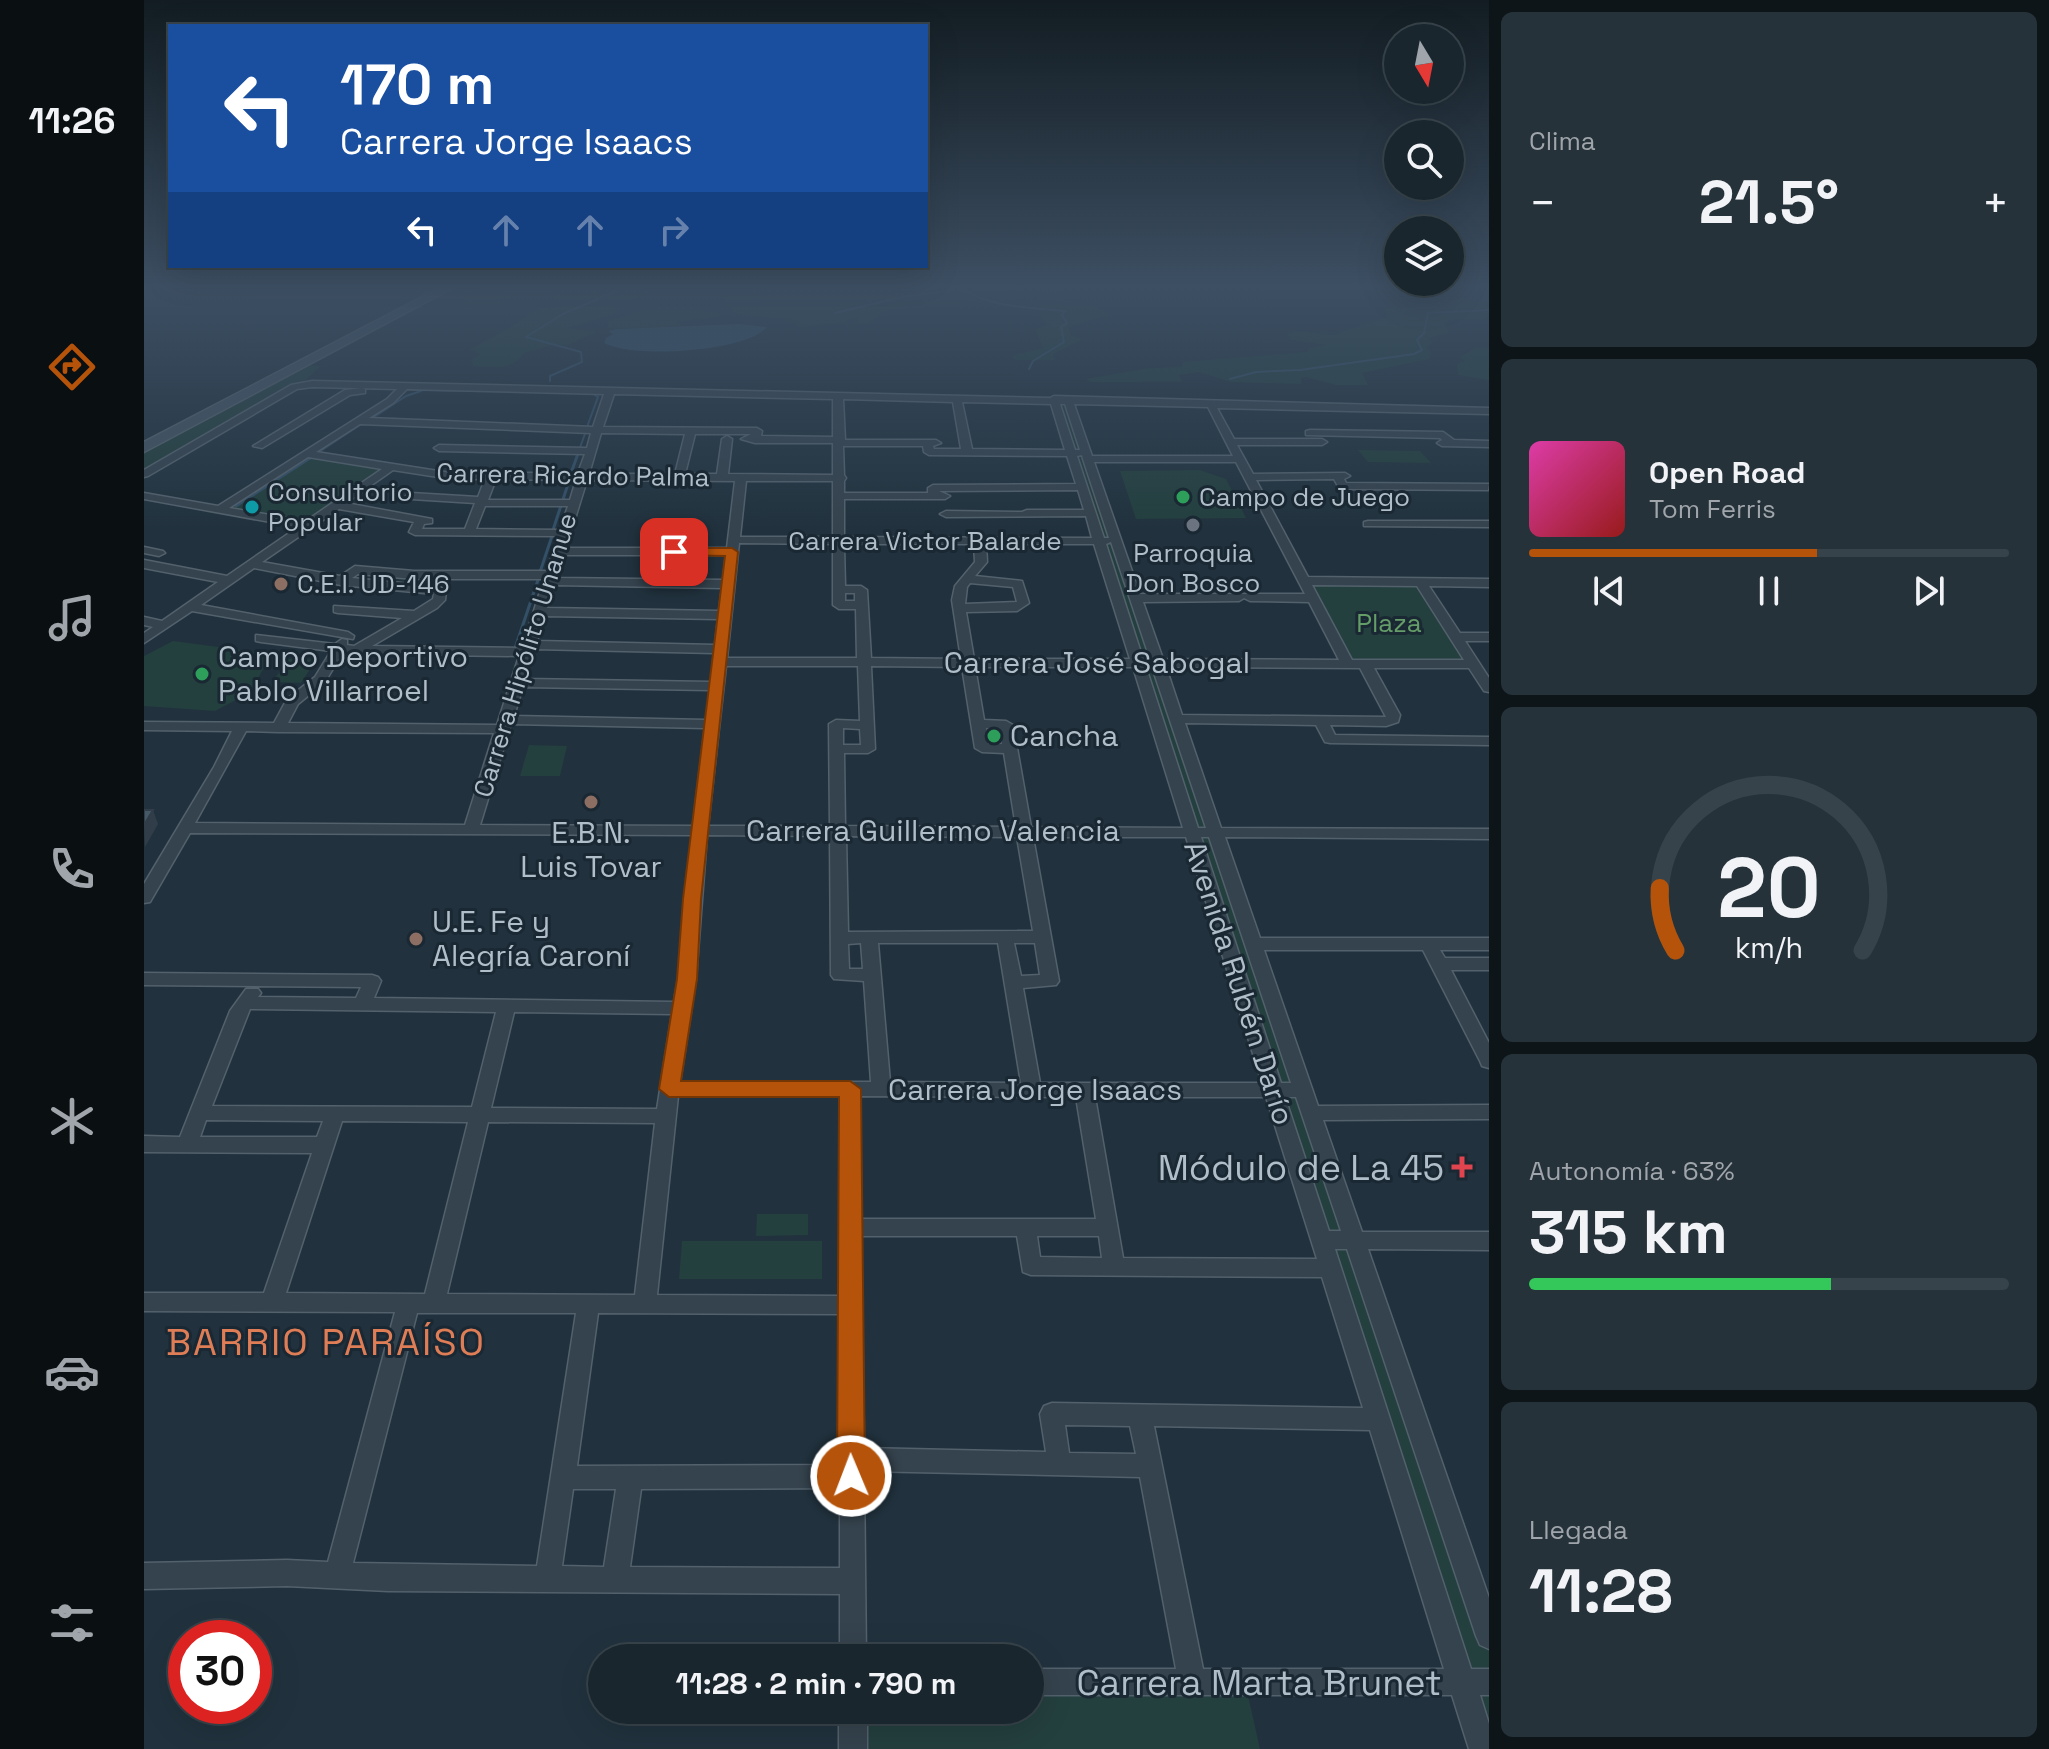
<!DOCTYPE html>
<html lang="es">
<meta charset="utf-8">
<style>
body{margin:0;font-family:"Space Grotesk",sans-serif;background:#26323a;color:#f1f3f6;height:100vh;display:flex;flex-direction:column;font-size:30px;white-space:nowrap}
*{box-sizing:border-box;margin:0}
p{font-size:26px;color:#9fa5aa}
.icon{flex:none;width:44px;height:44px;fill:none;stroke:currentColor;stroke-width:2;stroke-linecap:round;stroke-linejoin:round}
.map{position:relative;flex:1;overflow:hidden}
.sheet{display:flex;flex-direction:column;gap:12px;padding:12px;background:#0e1519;width:560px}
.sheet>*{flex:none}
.banner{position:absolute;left:24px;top:24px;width:760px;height:244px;border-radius:0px;box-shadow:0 8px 32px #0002,0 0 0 2px #37434a;background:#1a4fa0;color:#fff;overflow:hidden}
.needle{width:52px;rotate:170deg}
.buttons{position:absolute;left:1240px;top:24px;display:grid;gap:16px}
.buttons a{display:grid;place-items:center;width:80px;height:80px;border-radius:50%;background:#19262e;box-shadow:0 8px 32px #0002,0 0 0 2px #37434a;font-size:40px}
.speed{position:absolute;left:24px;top:1620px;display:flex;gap:16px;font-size:40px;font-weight:700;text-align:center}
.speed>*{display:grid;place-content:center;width:104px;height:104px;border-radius:50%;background:#19262e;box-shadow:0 8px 32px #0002,0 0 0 2px #37434a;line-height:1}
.speed .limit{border:12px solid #d22;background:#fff;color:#111}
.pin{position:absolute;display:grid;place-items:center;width:68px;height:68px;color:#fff;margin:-34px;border-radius:16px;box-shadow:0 4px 12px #0006}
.me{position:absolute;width:88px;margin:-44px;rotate:359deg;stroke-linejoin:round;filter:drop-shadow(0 0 6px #0008)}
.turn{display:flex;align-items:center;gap:28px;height:168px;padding:0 40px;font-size:36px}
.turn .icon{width:104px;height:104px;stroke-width:2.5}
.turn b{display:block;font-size:56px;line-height:68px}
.lanes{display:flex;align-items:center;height:76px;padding:0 40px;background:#0003;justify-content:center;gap:40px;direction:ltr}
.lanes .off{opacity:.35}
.big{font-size:60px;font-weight:800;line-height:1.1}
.sheet .widget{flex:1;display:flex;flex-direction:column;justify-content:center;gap:12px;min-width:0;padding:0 28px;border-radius:12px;background:#26323a}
.sheet .dial{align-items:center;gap:0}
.dial svg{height:208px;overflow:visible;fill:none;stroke:#37434a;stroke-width:7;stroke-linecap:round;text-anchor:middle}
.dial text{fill:#f1f3f6;stroke:none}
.song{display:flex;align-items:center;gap:24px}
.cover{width:96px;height:96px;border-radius:12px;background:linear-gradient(135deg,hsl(320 70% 55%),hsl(0 70% 35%))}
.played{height:8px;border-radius:4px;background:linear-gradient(90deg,#b45309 60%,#37434a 60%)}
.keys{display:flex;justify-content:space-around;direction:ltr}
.heat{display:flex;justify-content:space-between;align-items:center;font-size:44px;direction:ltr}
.charge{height:12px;border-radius:6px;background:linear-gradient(90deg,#34c759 63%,#37434a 0)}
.trip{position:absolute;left:444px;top:1644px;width:456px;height:80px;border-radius:40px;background:#19262e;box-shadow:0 8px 32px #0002,0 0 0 2px #37434a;font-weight:800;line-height:80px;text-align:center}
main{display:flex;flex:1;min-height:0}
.menu{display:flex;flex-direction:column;width:144px;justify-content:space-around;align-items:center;background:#0a0f12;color:#9fa5aa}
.menu .icon{width:56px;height:56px}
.menu .on{color:#b45309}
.menu b{font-size:36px;color:#f1f3f6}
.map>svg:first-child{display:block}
.green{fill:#233f3e}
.water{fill:#335067}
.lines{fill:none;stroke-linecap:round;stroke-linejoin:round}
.stream-far1{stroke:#335067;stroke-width:2}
.stream{stroke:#335067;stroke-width:3}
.minor-casing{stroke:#53616c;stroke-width:3}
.secondary-casing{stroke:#53616c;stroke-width:3}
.minor{fill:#35434e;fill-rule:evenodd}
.secondary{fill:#425361;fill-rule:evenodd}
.shaded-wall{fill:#313e49}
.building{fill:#465968;stroke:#313e49;stroke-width:2}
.route{fill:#b45309;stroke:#753606;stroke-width:2}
.leisure-dot{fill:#2e9e5b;stroke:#1a2833;stroke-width:3}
.culture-dot{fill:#0f9aa8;stroke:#1a2833;stroke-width:3}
.worship-dot{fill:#6b7280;stroke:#1a2833;stroke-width:3}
.education-dot{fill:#8d6e63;stroke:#1a2833;stroke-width:3}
.health-dot{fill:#e0444e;stroke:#1a2833;stroke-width:3}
.labels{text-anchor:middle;stroke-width:6;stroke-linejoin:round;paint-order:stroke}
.far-street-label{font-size:26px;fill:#b0bec9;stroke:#1a2833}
.far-poi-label{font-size:26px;fill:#b0bec9;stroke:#1a2833;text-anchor:start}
.far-park-label{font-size:26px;fill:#659d69;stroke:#1a2833}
.poi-label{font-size:30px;fill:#b0bec9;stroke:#1a2833;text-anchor:start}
.street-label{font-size:30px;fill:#b0bec9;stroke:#1a2833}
.near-poi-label{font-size:36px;fill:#b0bec9;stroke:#1a2833;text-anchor:end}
.near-street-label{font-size:36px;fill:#b0bec9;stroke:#1a2833}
.near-neighbourhood-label{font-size:38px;letter-spacing:2px;fill:#df7d56;stroke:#1a2833}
</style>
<main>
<nav class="menu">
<b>11:26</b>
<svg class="icon on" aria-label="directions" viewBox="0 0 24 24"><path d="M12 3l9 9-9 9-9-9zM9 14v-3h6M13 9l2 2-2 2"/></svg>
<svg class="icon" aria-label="music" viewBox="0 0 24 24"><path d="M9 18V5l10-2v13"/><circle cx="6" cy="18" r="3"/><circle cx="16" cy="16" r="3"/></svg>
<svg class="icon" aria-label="phone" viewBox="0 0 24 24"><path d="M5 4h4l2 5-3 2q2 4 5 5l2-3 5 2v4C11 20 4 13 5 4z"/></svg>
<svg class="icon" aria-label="climate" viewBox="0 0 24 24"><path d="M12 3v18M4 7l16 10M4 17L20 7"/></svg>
<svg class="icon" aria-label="car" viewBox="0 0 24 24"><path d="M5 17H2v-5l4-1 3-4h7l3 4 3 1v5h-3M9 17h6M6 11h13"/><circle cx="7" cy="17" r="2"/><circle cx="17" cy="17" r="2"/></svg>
<svg class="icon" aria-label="filters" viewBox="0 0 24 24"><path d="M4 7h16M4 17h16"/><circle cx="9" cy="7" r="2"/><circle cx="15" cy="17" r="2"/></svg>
</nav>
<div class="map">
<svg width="1345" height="1749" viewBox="0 0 1345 1749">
<rect width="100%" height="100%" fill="#21323e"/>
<!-- green -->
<g class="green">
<path d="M372 285H526L505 288 502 294 480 301 482 305 470 307V314L423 328 451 332 424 345H408L380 353C367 371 352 367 329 366L328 360 336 354 326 349C348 338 370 326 389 312 397 306 410 309 419 305L410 301 411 293 404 290 357 293 355 298 362 301 361 304 313 305 333 287Z"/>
<path d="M639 285H791L784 290C805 295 852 278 873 300L865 303 845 296 842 303 824 301 802 307 774 305 740 311 724 324 714 323 713 316 702 322 658 327 653 326 655 322 651 320 590 314 586 308 573 303 587 296 618 297 611 292Z"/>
<path d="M892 285H917L913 287 917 291 914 296C928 302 956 306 965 315L924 327 928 336 939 339 909 354 910 360H872L868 357 870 355 899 348 891 329 904 325 895 315 898 307 891 302 897 290Z"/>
<path d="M1316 299H1345V315L1339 320 1314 319 1301 323 1304 333 1285 338 1288 343 1283 347 1287 353 1285 359 1218 373 1224 385H1192L1162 377 1157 378V384L1087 382 1055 372 1035 375 1038 382C1007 381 978 383 947 382L942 379 1006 368 1038 367 1039 362 1163 352 1166 348 1182 345 1148 340 1143 334 1154 331 1189 335 1243 317 1240 308 1296 306 1292 303Z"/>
<path d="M502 310 568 311 577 316 533 322 538 326 463 329 464 321Z"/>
<path d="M1331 348H1345V380L1314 375 1313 364 1321 361 1316 357Z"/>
<path d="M153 364 177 366 155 386 0 474V448Z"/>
<path d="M910 399 924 400 1345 1636V1749Z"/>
<path d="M1214 450 1276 451 1287 463 1224 462Z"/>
<path d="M162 454 246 468 164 525 76 509Z"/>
<path d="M1056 470 1082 479 1102 518 992 519 976 471Z"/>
<path d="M1160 581 1277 583 1329 664H1204Z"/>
<path d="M29 641 127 654 107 692 71 711 0 706V656Z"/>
<path d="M145 659 172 660 157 683 128 682Z"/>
<path d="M385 745 423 746 416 776H376Z"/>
<path d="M613 1214H664V1235L612 1236Z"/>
<path d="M538 1241H678V1279H535Z"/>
<path d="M886 1682H1101L1116 1749H709V1710H886Z"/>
</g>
<!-- water -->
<path class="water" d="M595 324 623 327C603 352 489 359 460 343L462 338 469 334 464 331 473 329Z"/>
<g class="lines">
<!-- stream-far1 -->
<g class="stream-far1">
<path d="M812 286C845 308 883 307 921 311L918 315 923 323 917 327 920 342 889 361 885 369"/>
<path d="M691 313 763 296 800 292 812 286"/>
<path d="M1086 379 1112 372 1156 370 1270 354 1278 350 1273 340 1280 333 1284 313 1345 310"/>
<path d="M406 381V376L438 362 437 352 382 337 419 314 487 285"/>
<path d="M171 387 243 389"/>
<path d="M270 390 395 392"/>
<path d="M227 419 262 396 277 391"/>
<path d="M443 427 454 397 448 393"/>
<path d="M175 452 219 423"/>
<path d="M434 453 442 431"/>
</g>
<!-- stream -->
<g class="stream">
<path d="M427 473 435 451"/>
<path d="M92 506 166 458"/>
<path d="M409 530 425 481"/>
<path d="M396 572 408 536"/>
<path d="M371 648 394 580"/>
</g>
<!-- minor casing -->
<g class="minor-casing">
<g id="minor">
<path d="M168 381 906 398 910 396 1345 408V414L1073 408 1090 439H1178L1183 442 1178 445H1093L1109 474 1201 473 1206 476 1200 479 1202 483 1345 484 1344 490 1199 489 1195 488 1190 479 1112 480 1164 577 1345 579V587L1285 586 1316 633H1345V641H1321L1345 678V692L1340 691 1325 668H1230L1256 715 1254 722 1242 726 1186 725 1191 735 1345 737V745L1186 743 1181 742 1172 725 1041 723 1077 828 1345 829V839L1081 837 1116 938H1345V950H1296L1301 958H1345V970H1307L1345 1043V1068L1338 1066 1336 1061 1279 950H1120L1174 1106 1345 1105V1119L1179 1120 1218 1232H1345V1250L1224 1249 1345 1598V1649L1336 1645 1332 1636 1203 1249H1191L1327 1669H1345V1695H1336L1345 1724V1749H1325L1308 1695H886V1669H1032L996 1477 720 1471 722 1658H696V1594L244 1591 143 1586 0 1589V1563L143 1560 184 1562 251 1312 0 1311V1293H120L168 1153 0 1152V1136L36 1137 86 1011 102 989H114L117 993 114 997 212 998 217 987 0 985V973L228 975 234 977 237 981 230 998 530 1002 534 979 548 835 46 833 6 902 0 903V884L70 767 88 731 0 730V722L130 723 143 699 171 677 187 651 117 642 112 641V635L191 644 198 639 203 640V645L210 646 258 618 194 613 190 612V606L270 611 289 599 290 594 197 585 110 568 57 605 204 632 210 636 209 639 48 611 0 643V633L9 627 0 625V617L18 621 74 582 0 568V560L83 576 154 527 0 499V493L74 506 243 399 253 389 168 387 153 389 4 476 0 477V470L147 385ZM263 389 460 394 449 427 225 418 249 403ZM470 394 689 399V437L617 436 618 431 613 428 459 427ZM699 399 809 402 817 449H790L789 446 797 443 792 440H701ZM818 402 907 404 921 450 828 449ZM916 404H921L936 450H931ZM930 404 1064 407 1089 456H948ZM216 424 447 433 443 448 295 445 290 448 295 451 441 454 434 473H307L172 452ZM457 433 541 434 531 474H445ZM551 434H607L597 439 611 443H689V475L584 474 588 439 583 436 578 439 573 474H541ZM699 446H779L780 452 785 455 923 456 932 484 789 485 784 488V493H700V481L702 478 700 475ZM938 455 939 459 965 538H960L933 456ZM164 457 238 469 162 521 85 508ZM950 462H1092L1161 594H996ZM249 470 307 479H341L334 497 267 493 262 496 267 499 331 503 321 529H278L280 524 288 523V519L202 503ZM352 479 432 480 426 500H344ZM443 480 591 481 583 548H422ZM602 481H689V537H596ZM934 490 940 510H883L878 512 802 511 796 514 802 517 942 516 948 538 700 537V499H801L806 496 795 491ZM341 506H424L416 530 332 529ZM195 509 270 522 265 532 271 535 414 536 403 571H270L211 566 196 576 118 562ZM967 542 1006 659H999L962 544ZM595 543 689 544V605L695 609H712L713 658H583ZM700 544H830L831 562 811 586 808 600 817 659 727 658 723 590 717 586H701ZM842 544H950L986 659H830L822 612 873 611 885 603 878 581 831 576 843 562ZM420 555H582L579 580 413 578ZM214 574 270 579H400L378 648 228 646 293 608 301 600 302 591 296 587 208 578ZM826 583 869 587 873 602 821 604 823 587ZM410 585 578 588 575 611 403 608ZM1168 585 1273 586 1320 660H1208ZM701 593H711V601H701ZM1100 598 1106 601 1165 602 1195 660 1019 659 999 602 1095 601ZM401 616 574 619 571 645 393 641ZM390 649 570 653 567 682 381 679ZM199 652 212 654 375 656 353 725 144 723 154 704 181 682ZM582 666H714L716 721 692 720 685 724 686 826H564ZM727 666 818 667 831 748 838 752 860 753 872 827 701 826 700 753H724L731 749ZM831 667H989L1039 828 887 827 869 725 862 721 840 720ZM1002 667H1008L1062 828H1054ZM1022 667 1216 668 1242 717 1038 715ZM379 687 566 690 562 720 370 716ZM367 724 561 728 549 826 336 825ZM699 728 716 729 717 745H699ZM842 728 856 729 858 744H844ZM102 731 134 732 350 733 321 825 51 823ZM563 835 686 836 687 975 690 979 720 981 727 1082H536L552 979ZM702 836 873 837 889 931 704 932ZM889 837H1042L1118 1083H896L879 988 912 985 915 981ZM1057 837H1065L1147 1083H1137ZM717 943 719 969H705L704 944ZM734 943H854L877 1083 746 1082ZM870 943H891L896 975 877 976ZM106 1009 352 1012 328 1107 68 1106ZM370 1012 528 1014 513 1109 347 1108ZM534 1096H697L696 1296 513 1295ZM716 1096 932 1097 952 1219H717ZM951 1097H1122L1173 1259 979 1258ZM1141 1097H1152L1197 1231H1185ZM62 1120 179 1121 173 1137H56ZM198 1121 324 1122 281 1294 142 1293ZM344 1122 511 1123 491 1295 303 1294ZM717 1236H873L879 1272 887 1275 1178 1277 1219 1408 908 1403 900 1406 896 1414 902 1452 720 1448ZM893 1236H955L958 1258 896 1257ZM273 1313H432L393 1566 209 1563ZM454 1313 696 1314V1465L433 1466ZM921 1425 986 1426 992 1454 925 1453ZM1010 1426 1226 1430 1300 1669H1059ZM696 1488V1568L486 1567 497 1489ZM429 1489H472L460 1567 418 1566Z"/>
<path d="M218 388 221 389V393L206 395 118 448 109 446 201 390Z"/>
<path d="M1166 430 1299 432 1310 440 1345 441V447L1298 446 1293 443 1298 440 1296 438 1162 435V431Z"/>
<path d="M1224 521H1345V527L1220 526V522Z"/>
<path d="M0 547 19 551 21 553 15 556 0 553Z"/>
<rect x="695" y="1710" width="28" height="39"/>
</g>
</g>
<!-- secondary casing -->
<g class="secondary-casing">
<path id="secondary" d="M301 285H314L0 452V442Z"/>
</g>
<!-- minor -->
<use href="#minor" class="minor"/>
<!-- secondary -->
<use href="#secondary" class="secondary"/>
</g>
<!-- shaded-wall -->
<path class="shaded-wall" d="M9 810 14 824 1 847 0 825Z"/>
<!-- building -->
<path class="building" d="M0 810H9L0 825Z"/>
<!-- sky -->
<linearGradient id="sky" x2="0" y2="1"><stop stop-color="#121c22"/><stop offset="0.54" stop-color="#3d4f63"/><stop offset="1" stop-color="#3d4f63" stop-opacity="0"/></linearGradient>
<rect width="1345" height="530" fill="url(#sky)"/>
<!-- route -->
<path class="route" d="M530 548H588L594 552 557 899 553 979 537 1081H706L717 1089 721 1476 717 1486 707 1489 697 1486 693 1476 695 1097H525L515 1089 533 979 539 899 581 556 525 555V549Z"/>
<!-- markers -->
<g class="leisure-dot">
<circle cx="1039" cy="497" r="8"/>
<circle cx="58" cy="674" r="8"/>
<circle cx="850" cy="736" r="8"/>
</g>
<circle class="culture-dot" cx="108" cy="507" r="8"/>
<circle class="worship-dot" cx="1049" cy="525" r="8"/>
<g class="education-dot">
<circle cx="137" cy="584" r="8"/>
<circle cx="447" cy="802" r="8"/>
<circle cx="272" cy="939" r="8"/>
</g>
<path class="health-dot" d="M1314 1155h8v8h8v8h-8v8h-8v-8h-8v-8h8z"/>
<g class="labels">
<!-- far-street labels -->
<g class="far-street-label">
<text transform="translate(429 475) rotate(1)" y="9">Carrera Ricardo Palma</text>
<text x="781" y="550">Carrera Victor Balarde</text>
<text transform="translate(381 655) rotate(-73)" y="9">Carrera Hipólito Unanue</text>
</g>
<!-- far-poi labels -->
<g class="far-poi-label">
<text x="124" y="501">Consultorio<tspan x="124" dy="30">Popular</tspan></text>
<text x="1055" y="506">Campo de Juego</text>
<text x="1049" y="562" text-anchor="middle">Parroquia<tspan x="1049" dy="30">Don Bosco</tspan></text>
<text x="153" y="593">C.E.I. UD-146</text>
</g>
<!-- far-park labels -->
<g class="far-park-label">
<text x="1245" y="632">Plaza</text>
</g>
<!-- poi labels -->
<g class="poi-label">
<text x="74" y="667">Campo Deportivo<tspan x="74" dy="34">Pablo Villarroel</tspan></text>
<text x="866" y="746">Cancha</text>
<text x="447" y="843" text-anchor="middle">E.B.N.<tspan x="447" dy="34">Luis Tovar</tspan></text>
<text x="288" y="932">U.E. Fe y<tspan x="288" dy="34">Alegría Caroní</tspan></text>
</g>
<!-- street labels -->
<g class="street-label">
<text x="953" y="673">Carrera José Sabogal</text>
<text x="789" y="841">Carrera Guillermo Valencia</text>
<text transform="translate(1095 983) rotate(72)" y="10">Avenida Rubén Darío</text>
<text x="891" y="1100">Carrera Jorge Isaacs</text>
</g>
<!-- near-poi labels -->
<g class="near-poi-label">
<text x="1300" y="1180">Módulo de La 45</text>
</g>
<!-- near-street labels -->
<g class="near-street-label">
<text x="1115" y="1695">Carrera Marta Brunet</text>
</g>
<!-- near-neighbourhood labels -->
<g class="near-neighbourhood-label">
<text x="182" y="1355">BARRIO PARAÍSO</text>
</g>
</g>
</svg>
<div class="buttons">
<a><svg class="needle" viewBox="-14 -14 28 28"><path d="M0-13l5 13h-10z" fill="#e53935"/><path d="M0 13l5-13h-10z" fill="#9fa5aa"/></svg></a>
<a><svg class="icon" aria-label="search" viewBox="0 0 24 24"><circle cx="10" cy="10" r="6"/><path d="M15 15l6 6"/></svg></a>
<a><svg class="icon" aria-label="layers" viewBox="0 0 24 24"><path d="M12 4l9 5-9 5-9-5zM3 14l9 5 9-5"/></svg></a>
</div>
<div class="speed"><div class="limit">30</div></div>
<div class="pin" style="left:530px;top:552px;background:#d93025"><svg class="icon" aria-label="arrive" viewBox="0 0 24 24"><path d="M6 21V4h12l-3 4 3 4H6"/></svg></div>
<svg class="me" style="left:707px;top:1476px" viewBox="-20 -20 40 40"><circle r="17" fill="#b45309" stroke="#fff" stroke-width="3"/><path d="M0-11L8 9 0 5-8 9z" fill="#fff"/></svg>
<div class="trip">11:28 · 2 min · 790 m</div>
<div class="banner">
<div class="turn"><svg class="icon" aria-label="left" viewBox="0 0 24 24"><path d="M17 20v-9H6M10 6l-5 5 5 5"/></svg><div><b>170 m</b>Carrera Jorge Isaacs</div></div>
<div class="lanes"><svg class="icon" aria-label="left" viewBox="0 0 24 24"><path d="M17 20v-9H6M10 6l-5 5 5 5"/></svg><svg class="icon off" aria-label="ahead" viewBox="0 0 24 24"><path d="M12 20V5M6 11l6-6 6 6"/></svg><svg class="icon off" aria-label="ahead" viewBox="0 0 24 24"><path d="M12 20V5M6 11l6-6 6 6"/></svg><svg class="icon off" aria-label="right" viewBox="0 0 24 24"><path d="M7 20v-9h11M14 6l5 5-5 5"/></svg></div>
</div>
</div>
<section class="sheet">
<div class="widget"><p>Clima</p>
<div class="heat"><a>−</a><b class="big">21.5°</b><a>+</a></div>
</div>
<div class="widget">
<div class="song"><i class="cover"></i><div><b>Open Road</b><p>Tom Ferris</p></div></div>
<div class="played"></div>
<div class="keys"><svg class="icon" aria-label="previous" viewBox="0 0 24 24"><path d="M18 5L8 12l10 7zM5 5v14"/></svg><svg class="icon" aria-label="pause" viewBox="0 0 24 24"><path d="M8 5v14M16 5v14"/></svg><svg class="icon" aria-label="next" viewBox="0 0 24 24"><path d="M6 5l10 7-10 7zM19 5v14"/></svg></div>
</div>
<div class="widget dial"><svg viewBox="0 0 100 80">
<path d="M14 69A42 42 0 1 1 86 69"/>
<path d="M14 69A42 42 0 0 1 8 45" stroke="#b45309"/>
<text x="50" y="56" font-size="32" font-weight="700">20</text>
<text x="50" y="72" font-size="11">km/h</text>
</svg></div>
<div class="widget"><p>Autonomía · 63%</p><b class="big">315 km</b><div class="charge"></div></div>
<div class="widget"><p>Llegada</p><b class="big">11:28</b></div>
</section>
</main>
